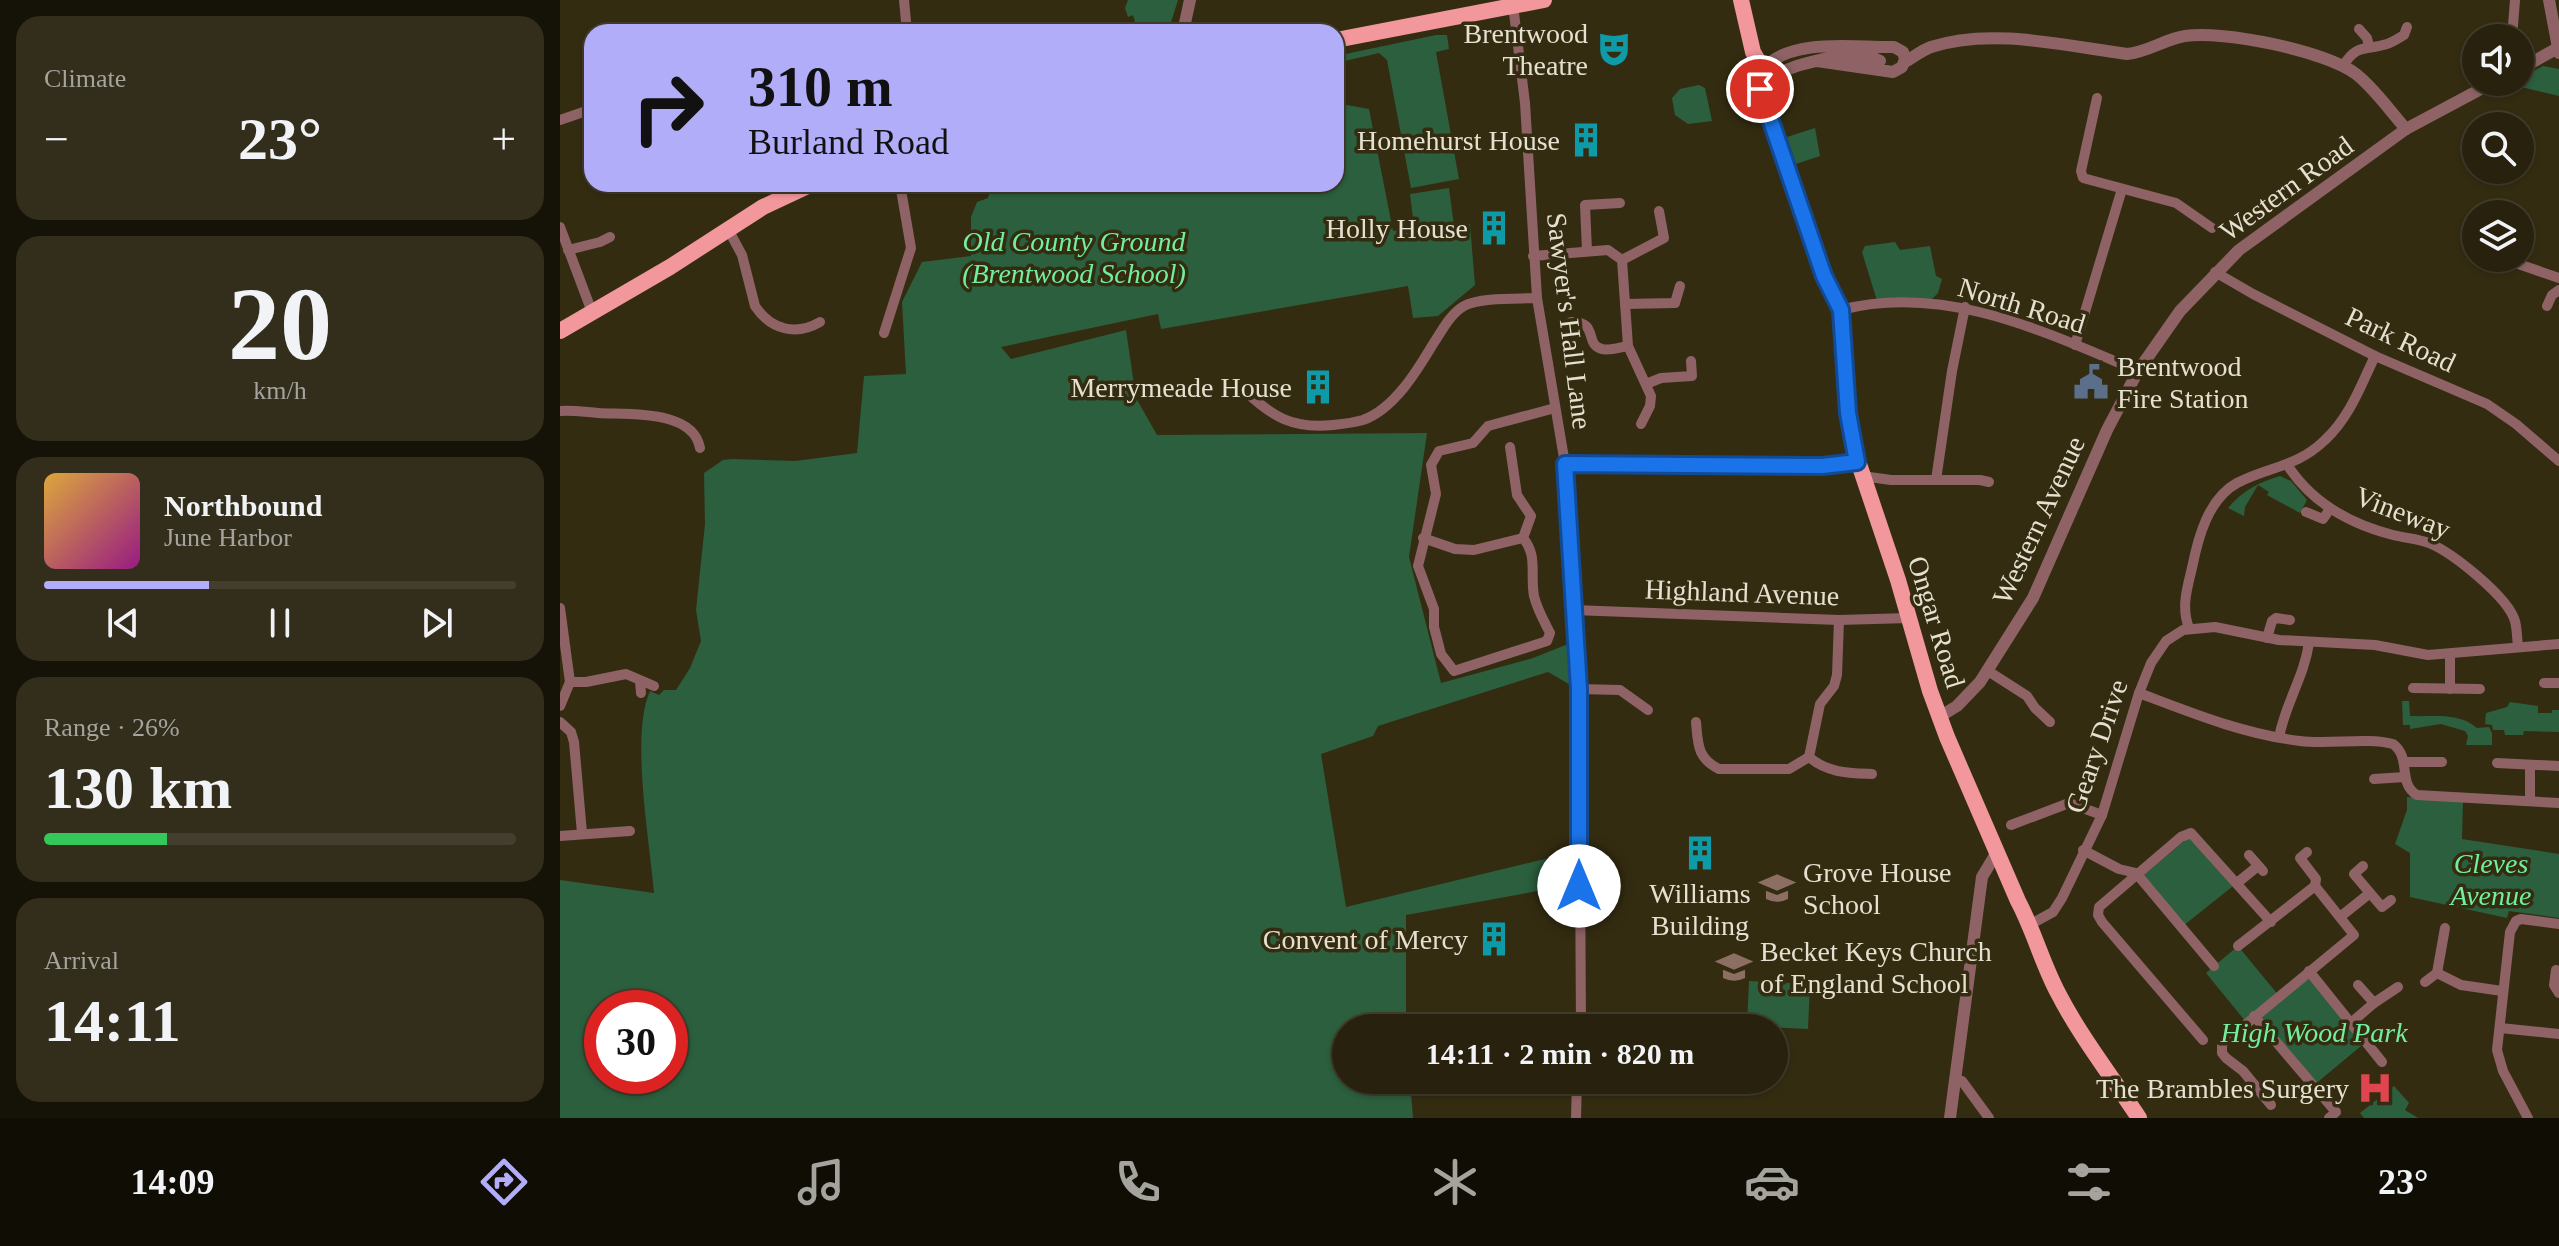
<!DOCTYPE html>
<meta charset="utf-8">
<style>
body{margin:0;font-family:Georgia,serif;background:#332e1b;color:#f1f3f6;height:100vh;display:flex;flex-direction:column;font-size:30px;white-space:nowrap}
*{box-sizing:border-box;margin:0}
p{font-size:26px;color:#a4a39d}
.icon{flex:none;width:44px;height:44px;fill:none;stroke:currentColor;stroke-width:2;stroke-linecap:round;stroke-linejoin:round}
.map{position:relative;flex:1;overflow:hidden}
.details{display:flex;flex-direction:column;gap:16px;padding:16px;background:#151207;width:560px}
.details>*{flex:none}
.guide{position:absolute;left:24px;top:24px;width:760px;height:168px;border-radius:24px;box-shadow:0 2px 6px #0004,0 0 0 2px #433e2e;background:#b2adf9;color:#111;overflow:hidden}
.tools{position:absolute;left:1902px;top:24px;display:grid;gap:16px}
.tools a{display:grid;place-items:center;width:72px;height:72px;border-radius:50%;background:#27210d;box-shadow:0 2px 6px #0004,0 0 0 2px #433e2e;font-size:40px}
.speed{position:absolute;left:24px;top:990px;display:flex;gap:16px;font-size:40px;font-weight:700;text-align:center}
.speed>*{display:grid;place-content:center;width:104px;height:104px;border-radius:50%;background:#27210d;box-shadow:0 2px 6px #0004,0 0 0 2px #433e2e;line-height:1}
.speed .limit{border:12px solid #d22;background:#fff;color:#111}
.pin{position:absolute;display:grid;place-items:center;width:68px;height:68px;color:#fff;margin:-34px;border:4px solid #fff;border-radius:50%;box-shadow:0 2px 8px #0007}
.me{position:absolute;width:88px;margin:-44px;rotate:0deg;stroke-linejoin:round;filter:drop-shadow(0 0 6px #0008)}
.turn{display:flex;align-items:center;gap:28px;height:168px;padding:0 32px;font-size:36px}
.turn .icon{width:104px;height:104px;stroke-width:2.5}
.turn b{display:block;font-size:56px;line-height:68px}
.big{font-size:60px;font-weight:700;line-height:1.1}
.details .widget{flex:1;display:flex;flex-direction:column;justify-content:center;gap:12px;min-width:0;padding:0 28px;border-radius:24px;background:#332e1b}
.details .dial{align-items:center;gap:0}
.dial b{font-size:104px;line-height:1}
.song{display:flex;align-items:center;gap:24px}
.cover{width:96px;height:96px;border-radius:12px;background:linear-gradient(135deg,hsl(40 70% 55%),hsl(310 70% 35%))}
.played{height:8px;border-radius:4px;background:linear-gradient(90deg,#b2adf9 35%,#433e2e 35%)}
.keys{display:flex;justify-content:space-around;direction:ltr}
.heat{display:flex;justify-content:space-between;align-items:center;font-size:44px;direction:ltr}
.charge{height:12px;border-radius:6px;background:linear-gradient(90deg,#34c759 26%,#433e2e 0)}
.trip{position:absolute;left:772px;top:1014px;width:456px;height:80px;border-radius:40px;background:#27210d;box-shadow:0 2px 6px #0004,0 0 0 2px #433e2e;font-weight:700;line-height:80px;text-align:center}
.tabs{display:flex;height:128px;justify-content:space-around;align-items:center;background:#100d05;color:#a4a39d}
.tabs .icon{width:56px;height:56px}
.tabs .selected{color:#b2adf9}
.tabs b{font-size:36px;color:#f1f3f6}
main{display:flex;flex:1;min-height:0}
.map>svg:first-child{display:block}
.green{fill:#2b5f3d;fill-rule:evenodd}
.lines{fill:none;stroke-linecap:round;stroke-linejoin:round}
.minor{stroke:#8f6365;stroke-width:10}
.tertiary{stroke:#8f6365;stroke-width:12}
.primary{stroke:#f2979c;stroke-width:16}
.route-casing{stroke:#114b97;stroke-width:20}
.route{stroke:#1a73e8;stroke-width:14}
.labels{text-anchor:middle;stroke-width:7;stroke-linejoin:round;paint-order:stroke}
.poi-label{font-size:28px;fill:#e5e0d0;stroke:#342c11;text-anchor:end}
.street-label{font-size:28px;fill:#e5e0d0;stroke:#342c11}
.park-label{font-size:28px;font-style:italic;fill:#72ee9e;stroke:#342c11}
</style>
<main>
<section class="details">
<div class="widget"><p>Climate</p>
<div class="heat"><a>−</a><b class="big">23°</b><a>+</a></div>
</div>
<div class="widget dial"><b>20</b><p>km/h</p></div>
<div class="widget">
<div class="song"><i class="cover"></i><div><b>Northbound</b><p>June Harbor</p></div></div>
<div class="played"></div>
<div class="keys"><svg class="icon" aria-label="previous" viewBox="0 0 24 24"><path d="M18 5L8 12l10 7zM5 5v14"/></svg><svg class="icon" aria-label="pause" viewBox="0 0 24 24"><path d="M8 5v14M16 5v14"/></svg><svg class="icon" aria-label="next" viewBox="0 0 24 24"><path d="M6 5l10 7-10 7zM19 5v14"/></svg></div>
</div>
<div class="widget"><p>Range · 26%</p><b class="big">130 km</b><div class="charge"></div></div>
<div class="widget"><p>Arrival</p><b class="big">14:11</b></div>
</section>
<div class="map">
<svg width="1999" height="1118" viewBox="0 0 1999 1118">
<rect width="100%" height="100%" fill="#342c11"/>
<!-- green -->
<g class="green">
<path d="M568 0H618L608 32H578L573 15 568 17 565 8Z"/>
<path d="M876 35H887L889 49 876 52 899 179 851 188 827 60 819 53 776 63V56Z"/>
<path d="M1983 66 1999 69V96L1957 86 1953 82H1960V78Z"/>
<path d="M777 83 781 104 809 109 833 231 854 227 850 194 889 188 894 226 910 224 915 285 878 316 853 318 848 286 601 329 598 314 441 347 451 359 566 330 576 398 597 435 867 433 849 557 881 683 973 658 1008 644 1014 687 988 672 818 726 813 736 761 754 786 907 1010 853 1011 885 846 915V1028H786V1080H850L853 1118H0V880L94 893C90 842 70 735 90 691L99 695 104 690H116L130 668 141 641 136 610 145 524 144 473 163 460 172 459 235 461 297 453 304 376 346 374 342 302 362 262 411 256V217L417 202 428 198 432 184H776ZM42 1008H110V1076H42Z"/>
<path d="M1139 85 1145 88 1152 121 1128 124 1115 115 1112 98 1120 89Z"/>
<path d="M1255 128 1260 156 1236 164 1227 137Z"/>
<path d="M1335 242 1340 250 1370 246 1376 276 1382 279 1378 293 1369 302 1318 304 1302 252 1305 246Z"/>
<path d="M1720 476 1731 481 1747 500 1740 513 1707 495 1709 492 1698 485 1685 507 1684 516 1668 508C1682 491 1699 482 1720 476Z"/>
<path d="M1842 701H1849L1850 716C1872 717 1899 712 1917 728L1929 727 1932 733V745H1906L1908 736 1905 731 1881 724 1850 729V725H1843Z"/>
<path d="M1950 702 1978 706V713H1992V710H1999V732L1964 731 1963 735H1945L1944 730H1933L1932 725 1925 724 1926 713 1947 707Z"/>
<path d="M1847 797 1903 801 1902 839 1999 854V918L1949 911 1947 918 1850 897V853L1835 844 1847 810Z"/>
<path d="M1628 838H1633L1673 886 1623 926 1584 875Z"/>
<path d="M1678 946 1719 996 1749 971 1807 1041 1753 1086 1695 1016 1686 1022 1646 973Z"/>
<path d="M1189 981 1250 984 1248 1029 1187 1026Z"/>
<path d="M1834 1086 1849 1103 1845 1110 1858 1118H1804L1800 1113Z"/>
</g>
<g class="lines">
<!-- minor -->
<g class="minor">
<path d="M344 0 347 32"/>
<path d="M953 5 965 103 977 298 1005 464 1019 689 1021 1028"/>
<path d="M1799 29 1807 38 1809 46"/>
<path d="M1952 38 1955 0"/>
<path d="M1783 66C1797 43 1805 51 1827 44 1833 42 1839 38 1844 35L1847 27"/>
<path d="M1537 98 1521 171 1523 178 1616 203 1652 228"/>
<path d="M0 120 32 109"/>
<path d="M71 184 72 186"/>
<path d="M0 227 32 312"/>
<path d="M168 229 182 255 195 306C211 330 236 336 260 322"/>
<path d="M8 250 40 242 50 237"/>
<path d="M1027 251 1025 205 1060 203"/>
<path d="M973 256 1048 250 1062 260 1068 346 1091 396 1090 406 1081 424"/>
<path d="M1941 258 1999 278"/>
<path d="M1062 260 1104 238 1099 211"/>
<path d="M1655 272 1693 294 1815 356 1927 404 1956 424 1999 461"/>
<path d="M1065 304 1115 303 1120 286"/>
<path d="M1987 306 1992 295 1999 290"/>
<path d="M1281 310C1385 283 1485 332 1578 371"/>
<path d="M1011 322C1039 321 1024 345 1042 349 1049 351 1061 347 1068 346"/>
<path d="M324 333 351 248 340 184"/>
<path d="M1515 345 1562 189"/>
<path d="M1086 384 1101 378 1132 376 1131 361"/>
<path d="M685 391C713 417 732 429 773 425 783 424 793 423 803 420 834 409 857 371 873 344 882 331 889 315 904 306 920 297 958 299 977 298"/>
<path d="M0 411C13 410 25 412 38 413 67 415 133 409 140 448"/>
<path d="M950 447 957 495 971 516 963 538C978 555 970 575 974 596 977 609 984 621 990 633L987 641 894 671 881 654 874 627V609L858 566 876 494 871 465 879 451 913 443 928 426 995 408"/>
<path d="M1005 464 1262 466 1297 462"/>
<path d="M1728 466C1753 504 1790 524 1833 535 1845 538 1858 539 1869 543 1893 553 1948 597 1955 621 1957 629 1957 638 1958 646"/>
<path d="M1302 476 1331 480H1420L1429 482"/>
<path d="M1376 480 1392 371 1405 307"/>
<path d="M1746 512 1763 519 1770 509"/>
<path d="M863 538 895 549 914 550 963 538"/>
<path d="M0 608 10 682 0 706"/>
<path d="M1013 610 1279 620 1349 618"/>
<path d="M1279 620 1277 675 1274 686 1260 704 1249 757C1268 773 1288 773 1312 774"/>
<path d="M1629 628C1621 607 1627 589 1632 568 1638 538 1648 499 1677 483 1709 466 1736 468 1765 440 1790 417 1801 385 1815 356"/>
<path d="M1707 638 1712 621 1716 618 1730 620"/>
<path d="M1890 654V689"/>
<path d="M1428 671 1467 696 1475 708 1490 722"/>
<path d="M80 681 81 693"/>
<path d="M10 682H26L66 674 94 686"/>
<path d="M1984 683H1999"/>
<path d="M1853 688 1920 689"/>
<path d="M1019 689 1060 690 1088 710"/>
<path d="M1579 693C1632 713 1683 734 1740 741 1769 745 1806 737 1833 744 1852 758 1837 783 1857 795L1999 803"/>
<path d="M0 722 11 732 14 742 22 833"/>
<path d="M1136 722C1138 744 1137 758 1159 769H1229L1249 757"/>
<path d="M1719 737C1726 702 1744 677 1749 643"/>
<path d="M1846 762H1882"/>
<path d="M1937 763 1999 766"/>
<path d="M1814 779 1845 777"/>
<path d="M1970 801V765"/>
<path d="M1451 825 1509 803 1542 815"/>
<path d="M0 836 70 831"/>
<path d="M1523 850 1559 869 1576 873"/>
<path d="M1747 852 1740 858 1756 879 1755 886"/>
<path d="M1689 855 1703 871"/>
<path d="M1576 873 1654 966"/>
<path d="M1677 883 1698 866"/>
<path d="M1810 893 1822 907 1831 900"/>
<path d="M1780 917 1810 893 1794 874 1803 866"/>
<path d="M1471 924 1493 912 1502 898 1542 815 1579 693 1591 663 1606 641 1623 630 1655 627 1719 640 1815 645 1868 655 1999 644"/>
<path d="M1885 928 1877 973 1901 985 1942 991"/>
<path d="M1678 946 1755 886 1794 935 1662 1044V1053L1666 1058 1683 1071 1711 1105"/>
<path d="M1996 970 1994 985 1999 993"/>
<path d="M1749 971 1822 1062"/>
<path d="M1865 982 1877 973"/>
<path d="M1798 985 1814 1003"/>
<path d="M1694 1016 1776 1112 1769 1118"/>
<path d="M1792 1022 1814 1003 1838 987"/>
<path d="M1940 1028 1999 1034"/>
<path d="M1643 1040 1542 922 1538 915 1539 907 1621 837 1631 833 1711 922"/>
<path d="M1396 1079 1402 1081 1429 1118"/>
<path d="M1016 1118 1017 1080"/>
<path d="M1968 1118 1943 1071 1937 1050 1950 932 1956 921 1961 919 1999 924"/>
</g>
<!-- tertiary -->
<g class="tertiary">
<path d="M1989 0 1999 53"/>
<path d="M623 32 630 0"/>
<path d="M1257 61 1333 72 1342 67 1345 59 1343 52 1334 47C1296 48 1233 37 1204 68 1208 70 1212 72 1216 72 1223 73 1232 67 1240 65 1261 59 1300 49 1320 61"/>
<path d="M1345 62C1354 57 1362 50 1371 47 1431 27 1506 46 1567 54 1588 52 1605 39 1625 36 1663 30 1766 51 1796 74 1815 89 1830 111 1846 129"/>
<path d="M1960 69 1996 49"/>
<path d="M1379 717 1397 706 1420 682 1473 598 1547 430 1578 371 1620 311 1679 250 1846 129 1934 82"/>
<path d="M1390 1118 1422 877 1437 852"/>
</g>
<!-- primary -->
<g class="primary">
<path d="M1181 0 1193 52 1211 83 1209 106"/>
<path d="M776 40 984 0"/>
<path d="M1204 68 1198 82 1200 89 1264 276 1281 310 1288 413 1295 452 1338 580 1370 691 1387 737 1458 901C1474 931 1482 963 1498 993 1520 1036 1552 1077 1579 1118"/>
<path d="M0 331 110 267 203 207 252 184"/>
</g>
</g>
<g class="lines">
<!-- route casing -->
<g class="route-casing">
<path id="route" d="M1019 886V689L1005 464 1262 466 1297 462 1288 413 1281 310 1264 276 1200 89"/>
</g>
<!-- route -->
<use href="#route" class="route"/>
</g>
<!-- icons -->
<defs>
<g id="theatre-bare" transform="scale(2.76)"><path d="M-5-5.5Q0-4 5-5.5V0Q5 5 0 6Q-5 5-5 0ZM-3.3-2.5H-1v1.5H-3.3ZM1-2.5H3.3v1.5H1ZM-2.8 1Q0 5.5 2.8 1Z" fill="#0f9aa8" stroke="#342c11" stroke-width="2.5" paint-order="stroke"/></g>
<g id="building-bare" transform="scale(2.76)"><path d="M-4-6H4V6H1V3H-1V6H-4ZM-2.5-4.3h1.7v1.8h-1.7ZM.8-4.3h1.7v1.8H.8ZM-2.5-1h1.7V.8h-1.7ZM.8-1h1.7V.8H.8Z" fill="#0f9aa8" stroke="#342c11" stroke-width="2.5" paint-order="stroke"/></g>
<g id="civic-bare" transform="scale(2.76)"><path d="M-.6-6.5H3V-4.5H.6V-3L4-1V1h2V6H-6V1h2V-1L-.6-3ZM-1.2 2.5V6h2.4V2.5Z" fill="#5c6f8a" stroke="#342c11" stroke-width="2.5" paint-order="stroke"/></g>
<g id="school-bare" transform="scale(2.76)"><path d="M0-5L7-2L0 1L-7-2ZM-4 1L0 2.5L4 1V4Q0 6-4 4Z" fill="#8d6e63" stroke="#342c11" stroke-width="2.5" paint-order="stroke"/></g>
<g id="hospital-bare" transform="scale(2.76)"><path d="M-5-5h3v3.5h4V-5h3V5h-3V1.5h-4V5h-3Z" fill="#e0444e" stroke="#342c11" stroke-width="2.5" paint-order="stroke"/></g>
</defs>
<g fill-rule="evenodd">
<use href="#theatre-bare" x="1054" y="49"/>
<use href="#building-bare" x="1026" y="140"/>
<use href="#building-bare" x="934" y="228"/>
<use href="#civic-bare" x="1531" y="382"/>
<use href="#building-bare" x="758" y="387"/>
<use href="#building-bare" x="1140" y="853"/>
<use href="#school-bare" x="1217" y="888"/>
<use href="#building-bare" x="934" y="939"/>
<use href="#school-bare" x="1174" y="967"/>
<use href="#hospital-bare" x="1815" y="1088"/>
</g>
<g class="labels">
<!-- poi labels -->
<g class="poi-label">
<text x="1028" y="43">Brentwood<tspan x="1028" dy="32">Theatre</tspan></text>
<text x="1000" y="150">Homehurst House</text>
<text x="908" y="238">Holly House</text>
<text x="1557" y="376" text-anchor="start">Brentwood<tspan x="1557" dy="32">Fire Station</tspan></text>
<text x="732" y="397">Merrymeade House</text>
<text x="1243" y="882" text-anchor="start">Grove House<tspan x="1243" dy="32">School</tspan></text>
<text x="1140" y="903" text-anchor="middle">Williams<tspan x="1140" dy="32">Building</tspan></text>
<text x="908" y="949">Convent of Mercy</text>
<text x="1200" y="961" text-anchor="start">Becket Keys Church<tspan x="1200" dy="32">of England School</tspan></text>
<text x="1789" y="1098">The Brambles Surgery</text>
</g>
<!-- street labels -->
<g class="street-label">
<text transform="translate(1726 188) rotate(-36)" y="10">Western Road</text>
<text transform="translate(1462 305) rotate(17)" y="10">North Road</text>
<text transform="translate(1010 321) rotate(83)" y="10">Sawyer's Hall Lane</text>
<text transform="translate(1841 339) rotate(25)" y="10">Park Road</text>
<text transform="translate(1843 512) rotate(21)" y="10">Vineway</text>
<text transform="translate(1478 520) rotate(-65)" y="10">Western Avenue</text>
<text transform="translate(1182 592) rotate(2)" y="10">Highland Avenue</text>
<text transform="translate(1377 622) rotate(73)" y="10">Ongar Road</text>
<text transform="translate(1536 746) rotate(-71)" y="10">Geary Drive</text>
</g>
<!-- park labels -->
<g class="park-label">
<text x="514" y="251">Old County Ground<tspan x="514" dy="32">(Brentwood School)</tspan></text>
<text x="1931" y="873">Cleves<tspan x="1931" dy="32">Avenue</tspan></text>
<text x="1754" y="1042">High Wood Park</text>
</g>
</g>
</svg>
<div class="tools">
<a><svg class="icon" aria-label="sound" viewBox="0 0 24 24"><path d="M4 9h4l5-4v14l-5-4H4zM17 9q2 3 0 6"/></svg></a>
<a><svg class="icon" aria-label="search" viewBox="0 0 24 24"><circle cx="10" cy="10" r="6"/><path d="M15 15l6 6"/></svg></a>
<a><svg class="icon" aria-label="layers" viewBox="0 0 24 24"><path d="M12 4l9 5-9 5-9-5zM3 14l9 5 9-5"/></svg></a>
</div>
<div class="speed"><div class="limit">30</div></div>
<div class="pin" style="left:1200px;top:89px;background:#d93025"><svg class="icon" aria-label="arrive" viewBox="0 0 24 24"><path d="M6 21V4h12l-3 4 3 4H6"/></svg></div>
<svg class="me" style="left:1019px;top:886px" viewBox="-20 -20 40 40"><circle r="19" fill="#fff"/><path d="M0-13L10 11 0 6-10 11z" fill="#1a73e8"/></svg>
<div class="trip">14:11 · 2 min · 820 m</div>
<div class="guide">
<div class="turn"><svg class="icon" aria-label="right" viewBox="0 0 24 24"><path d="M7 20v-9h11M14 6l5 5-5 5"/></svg><div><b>310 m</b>Burland Road</div></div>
</div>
</div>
</main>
<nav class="tabs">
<b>14:09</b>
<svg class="icon selected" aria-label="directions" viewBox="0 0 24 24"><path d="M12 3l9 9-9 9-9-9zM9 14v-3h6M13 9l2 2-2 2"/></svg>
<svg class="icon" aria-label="music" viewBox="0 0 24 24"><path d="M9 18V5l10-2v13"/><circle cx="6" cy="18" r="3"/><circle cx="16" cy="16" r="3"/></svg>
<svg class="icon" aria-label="phone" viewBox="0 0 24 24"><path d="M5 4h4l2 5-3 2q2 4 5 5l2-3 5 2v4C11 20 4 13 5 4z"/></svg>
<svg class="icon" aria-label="climate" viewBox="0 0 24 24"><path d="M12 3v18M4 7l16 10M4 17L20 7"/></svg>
<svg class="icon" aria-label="car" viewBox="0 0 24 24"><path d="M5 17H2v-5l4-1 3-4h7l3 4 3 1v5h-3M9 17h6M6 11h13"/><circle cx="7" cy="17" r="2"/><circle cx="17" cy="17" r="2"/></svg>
<svg class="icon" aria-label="filters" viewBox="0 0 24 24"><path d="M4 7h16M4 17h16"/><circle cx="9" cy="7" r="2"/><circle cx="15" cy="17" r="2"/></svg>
<b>23°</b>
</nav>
